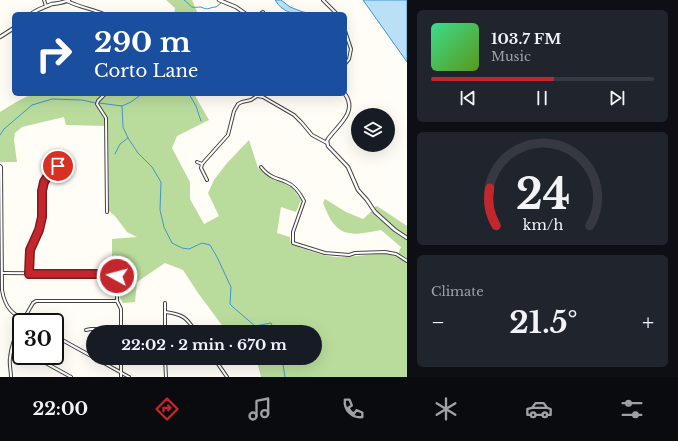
<!DOCTYPE html>
<meta charset="utf-8">
<style>
body{margin:0;font-family:"Libre Baskerville",serif;background:#20242c;color:#f1f3f6;height:100vh;display:flex;flex-direction:column;font-size:15px;white-space:nowrap}
*{box-sizing:border-box;margin:0}
p{font-size:13px;color:#9ea1a6}
.icon{flex:none;width:22px;height:22px;fill:none;stroke:currentColor;stroke-width:2;stroke-linecap:round;stroke-linejoin:round}
.map{position:relative;flex:1;overflow:hidden}
.sheet{display:flex;flex-direction:column;gap:10px;padding:10px;background:#0d0f14;width:271px}
.sheet>*{flex:none}
.banner{position:absolute;left:12px;top:12px;width:335px;height:84px;border-radius:6px;box-shadow:0 4px 16px #0002;background:#1a4fa0;color:#fff;overflow:hidden}
.buttons{position:absolute;left:351px;top:108px;display:grid;gap:8px}
.buttons a{display:grid;place-items:center;width:44px;height:44px;border-radius:50%;background:#171b24;box-shadow:0 4px 16px #0002;font-size:20px}
.speed{position:absolute;left:12px;top:313px;display:flex;gap:8px;font-size:20px;font-weight:700;text-align:center}
.speed>*{display:grid;place-content:center;width:52px;height:52px;border-radius:50%;background:#171b24;box-shadow:0 4px 16px #0002;line-height:1}
.speed .limit{border:2px solid #111;border-radius:6px;background:#fff;color:#111}
.pin{position:absolute;display:grid;place-items:center;width:34px;height:34px;color:#fff;margin:-17px;border:2px solid #fff;border-radius:50%;box-shadow:0 1px 4px #0007}
.me{position:absolute;width:44px;margin:-22px;rotate:277deg;stroke-linejoin:round;filter:drop-shadow(0 0 3px #0008)}
.turn{display:flex;align-items:center;gap:14px;height:84px;padding:0 16px;font-size:18px}
.turn .icon{width:52px;height:52px;stroke-width:2.5}
.turn b{display:block;font-size:28px;line-height:34px}
.big{font-size:30px;font-weight:700;line-height:1.1}
.sheet .widget{flex:1;display:flex;flex-direction:column;justify-content:center;gap:6px;min-width:0;padding:0 14px;border-radius:6px;background:#20242c}
.sheet .dial{align-items:center;gap:0}
.dial svg{height:104px;overflow:visible;fill:none;stroke:#363941;stroke-width:7;stroke-linecap:round;text-anchor:middle}
.dial text{fill:#f1f3f6;stroke:none}
.song{display:flex;align-items:center;gap:12px}
.cover{width:48px;height:48px;border-radius:6px;background:linear-gradient(135deg,hsl(150 70% 55%),hsl(90 70% 35%))}
.played{height:4px;border-radius:2px;background:linear-gradient(90deg,#c4262e 55%,#363941 55%)}
.keys{display:flex;justify-content:space-around;direction:ltr}
.heat{display:flex;justify-content:space-between;align-items:center;font-size:22px;direction:ltr}
.trip{position:absolute;left:86px;top:325px;width:236px;height:40px;border-radius:20px;background:#171b24;box-shadow:0 4px 16px #0002;font-weight:700;line-height:40px;text-align:center}
.tabs{display:flex;height:64px;justify-content:space-around;align-items:center;background:#090b0e;color:#9ea1a6}
.tabs .icon{width:28px;height:28px}
.tabs .current{color:#c4262e}
.tabs b{font-size:18px;color:#f1f3f6}
main{display:flex;flex:1;min-height:0}
.map>svg:first-child{display:block}
.forest{fill:#b9dc9c}
.water{fill:#b9e0f7;stroke:#3f96cf}
.lines{fill:none;stroke-linecap:round;stroke-linejoin:round}
.stream{stroke:#3f96cf;stroke-width:1}
.minor-casing{stroke:#444;stroke-width:4}
.tertiary-casing{stroke:#444;stroke-width:4.5}
.minor{stroke:#fff;stroke-width:2}
.tertiary{stroke:#fff;stroke-width:2.5}
.route-casing{stroke:#7f191e;stroke-width:10}
.route{stroke:#c4262e;stroke-width:7}
</style>
<main>
<div class="map">
<svg width="407" height="377" viewBox="0 0 407 377">
<rect width="100%" height="100%" fill="#fffdf5"/>
<!-- forest -->
<g class="forest">
<path d="M166 0H192L198 14H174L175 8Z"/>
<path d="M32 94H105L106 96 113 94H194L209 120 177 136 172 148 190 182V199L204 224 219 216 208 193 214 180 227 163 249 140 258 168 274 180 286 184 294 190 301 200 296 212 281 207 277 233 290 237 291 244C305 249 321 256 336 257 353 258 370 253 387 254 394 255 401 259 407 262V377H261L256 358H315V332H227L198 293 183 270 165 263 137 282 135 302 123 303 120 298 121 277 130 260 112 259V239L137 237 127 232 115 216 109 211 108 126 66 125 64 117 22 127 15 133 14 140 17 162H0V112L18 101Z"/>
<path d="M325 199 346 212 363 219 372 211 378 218 407 240V259L398 254 401 247 381 230C364 233 345 239 333 223 329 218 326 210 323 203Z"/>
<path d="M377 206 407 226V237L378 214 374 207Z"/>
</g>
<!-- water -->
<g class="water">
<path d="M275 0H281L290 7 303 12 315 14C298 14 285 16 275 0Z"/>
<path d="M363 0H407V62Z"/>
</g>
<g class="lines">
<!-- stream -->
<g class="stream">
<path d="M184 0C194 7 187 8 201 7 209 11 209 7 216 7L221 3"/>
<path d="M189 94 196 106 201 121"/>
<path d="M99 103 122 106 131 102 142 94"/>
<path d="M122 106 123 127 128 138 138 153 152 167 161 182 160 210 164 227 172 243 182 248 189 249 202 243 210 245 217 257 231 287 230 304 234 308 255 326 271 323 275 332"/>
<path d="M0 135 4 129 32 105 52 99 82 100 96 103"/>
<path d="M115 154 120 144 128 138"/>
<path d="M282 358 285 377"/>
</g>
<!-- minor casing -->
<g class="minor-casing">
<g id="minor">
<path d="M44 0 46 6"/>
<path d="M323 0 337 14"/>
<path d="M67 1C79 7 92 9 104 14"/>
<path d="M260 14 263 12 264 14"/>
<path d="M345 31 351 49 349 59 345 64"/>
<path d="M105 94 98 101 97 104 106 118 107 212"/>
<path d="M256 94 257 96 263 97 294 115 302 123 312 135 327 143"/>
<path d="M197 162 202 164"/>
<path d="M0 166 1 167 2 290C5 308 12 314 28 322"/>
<path d="M261 167C264 171 269 175 273 177 277 179 282 180 286 182 294 185 300 193 304 201L293 232V243L325 253 349 255 355 253 385 252 396 254 407 261"/>
<path d="M207 180 201 168 202 164 228 135 234 111 238 104 242 102 251 100 257 96"/>
<path d="M2 273 114 274 117 276V301L121 309V332"/>
<path d="M29 274 30 250 39 230 42 217V191L44 183 49 174 58 166"/>
<path d="M165 312C183 314 187 318 196 332"/>
<path d="M22 322 33 303 36 301H117"/>
<path d="M86 330 91 329H121"/>
<path d="M165 332V303"/>
<path d="M55 336 93 357"/>
<path d="M11 352 21 353"/>
<path d="M33 356 71 377"/>
<path d="M95 358 129 377"/>
<path d="M165 358 166 377"/>
<path d="M214 358 227 377"/>
<path d="M11 377C11 371 9 364 10 358 11 346 16 334 21 324"/>
<path d="M121 377V358"/>
</g>
</g>
<!-- tertiary casing -->
<g class="tertiary-casing">
<g id="tertiary">
<path d="M219 0 236 7 246 14"/>
<path d="M31 14C38 9 44 7 52 4 58 3 63 3 69 0"/>
<path d="M0 37 14 28"/>
<path d="M345 94C358 112 338 125 328 139L327 141 328 146 348 167 358 190 367 200 375 212 395 230 407 238"/>
</g>
</g>
<!-- minor -->
<use href="#minor" class="minor"/>
<!-- tertiary -->
<use href="#tertiary" class="tertiary"/>
</g>
<g class="lines">
<!-- route casing -->
<g class="route-casing">
<path id="route" d="M58 166 49 174 44 182 42 191V217L39 230 30 250 29 274H114L117 276"/>
</g>
<!-- route -->
<use href="#route" class="route"/>
</g>
</svg>
<div class="buttons">
<a><svg class="icon" aria-label="layers" viewBox="0 0 24 24"><path d="M12 4l9 5-9 5-9-5zM3 14l9 5 9-5"/></svg></a>
</div>
<div class="speed"><div class="limit">30</div></div>
<div class="pin" style="left:58px;top:166px;background:#d93025"><svg class="icon" aria-label="arrive" viewBox="0 0 24 24"><path d="M6 21V4h12l-3 4 3 4H6"/></svg></div>
<svg class="me" style="left:117px;top:276px" viewBox="-20 -20 40 40"><circle r="17" fill="#c4262e" stroke="#fff" stroke-width="3"/><path d="M0-11L8 9 0 5-8 9z" fill="#fff"/></svg>
<div class="trip">22:02 · 2 min · 670 m</div>
<div class="banner">
<div class="turn"><svg class="icon" aria-label="right" viewBox="0 0 24 24"><path d="M7 20v-9h11M14 6l5 5-5 5"/></svg><div><b>290 m</b>Corto Lane</div></div>
</div>
</div>
<section class="sheet">
<div class="widget">
<div class="song"><i class="cover"></i><div><b>103.7 FM</b><p>Music</p></div></div>
<div class="played"></div>
<div class="keys"><svg class="icon" aria-label="previous" viewBox="0 0 24 24"><path d="M18 5L8 12l10 7zM5 5v14"/></svg><svg class="icon" aria-label="pause" viewBox="0 0 24 24"><path d="M8 5v14M16 5v14"/></svg><svg class="icon" aria-label="next" viewBox="0 0 24 24"><path d="M6 5l10 7-10 7zM19 5v14"/></svg></div>
</div>
<div class="widget dial"><svg viewBox="0 0 100 80">
<path d="M14 69A42 42 0 1 1 86 69"/>
<path d="M14 69A42 42 0 0 1 9 40" stroke="#c4262e"/>
<text x="50" y="56" font-size="32" font-weight="700">24</text>
<text x="50" y="72" font-size="11">km/h</text>
</svg></div>
<div class="widget"><p>Climate</p>
<div class="heat"><a>−</a><b class="big">21.5°</b><a>+</a></div>
</div>
</section>
</main>
<nav class="tabs">
<b>22:00</b>
<svg class="icon current" aria-label="directions" viewBox="0 0 24 24"><path d="M12 3l9 9-9 9-9-9zM9 14v-3h6M13 9l2 2-2 2"/></svg>
<svg class="icon" aria-label="music" viewBox="0 0 24 24"><path d="M9 18V5l10-2v13"/><circle cx="6" cy="18" r="3"/><circle cx="16" cy="16" r="3"/></svg>
<svg class="icon" aria-label="phone" viewBox="0 0 24 24"><path d="M5 4h4l2 5-3 2q2 4 5 5l2-3 5 2v4C11 20 4 13 5 4z"/></svg>
<svg class="icon" aria-label="climate" viewBox="0 0 24 24"><path d="M12 3v18M4 7l16 10M4 17L20 7"/></svg>
<svg class="icon" aria-label="car" viewBox="0 0 24 24"><path d="M5 17H2v-5l4-1 3-4h7l3 4 3 1v5h-3M9 17h6M6 11h13"/><circle cx="7" cy="17" r="2"/><circle cx="17" cy="17" r="2"/></svg>
<svg class="icon" aria-label="filters" viewBox="0 0 24 24"><path d="M4 7h16M4 17h16"/><circle cx="9" cy="7" r="2"/><circle cx="15" cy="17" r="2"/></svg>
</nav>
